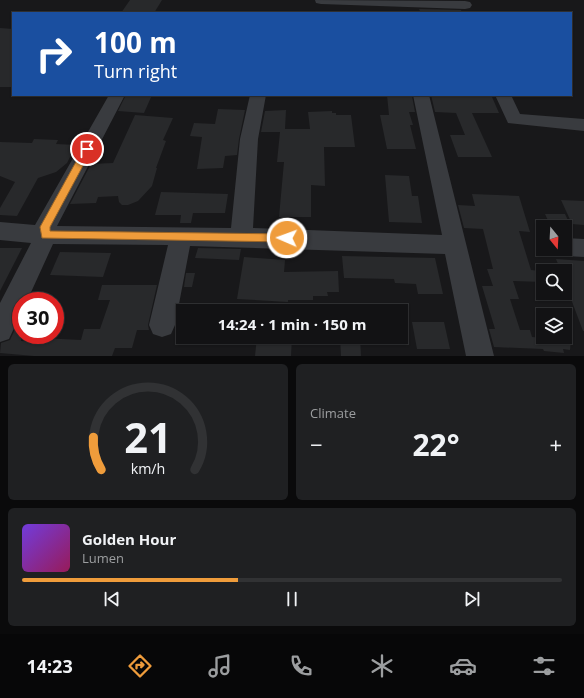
<!DOCTYPE html>
<meta charset="utf-8">
<style>
body{margin:0;font-family:"Open Sans",sans-serif;background:#1f2022;color:#f1f3f6;height:100vh;display:flex;flex-direction:column;font-size:15px;white-space:nowrap}
*{box-sizing:border-box;margin:0}
p{font-size:13px;color:#9c9ea0}
.icon{flex:none;width:22px;height:22px;fill:none;stroke:currentColor;stroke-width:2;stroke-linecap:round;stroke-linejoin:round}
.map{position:relative;height:356px;overflow:hidden}
.drawer{display:flex;flex-direction:column;gap:8px;padding:8px;background:#0a0a0b;flex:1}
.drawer>*{flex:none}
.hud{position:absolute;left:12px;top:12px;width:560px;height:84px;border-radius:0px;box-shadow:0 1px 3px #0004,0 0 0 1px #313234;background:#1a4fa0;color:#fff;overflow:hidden}
.needle{width:26px;rotate:162deg}
.tools{position:absolute;left:536px;top:220px;display:grid;gap:8px}
.tools a{display:grid;place-items:center;width:36px;height:36px;border-radius:0px;background:#121214;box-shadow:0 1px 3px #0004,0 0 0 1px #313234;font-size:20px}
.speed{position:absolute;left:12px;top:292px;display:flex;gap:8px;font-size:20px;font-weight:700;text-align:center}
.speed>*{display:grid;place-content:center;width:52px;height:52px;border-radius:50%;background:#121214;box-shadow:0 1px 3px #0004,0 0 0 1px #313234;line-height:1}
.speed .limit{border:6px solid #d22;background:#fff;color:#111}
.pin{position:absolute;display:grid;place-items:center;width:34px;height:34px;color:#fff;margin:-17px;border:2px solid #fff;border-radius:50%;box-shadow:0 1px 4px #0007}
.me{position:absolute;width:44px;margin:-22px;rotate:272deg;stroke-linejoin:round;filter:drop-shadow(0 0 3px #0008)}
.turn{display:flex;align-items:center;gap:14px;height:84px;padding:0 16px;font-size:18px}
.turn .icon{width:52px;height:52px;stroke-width:2.5}
.turn b{display:block;font-size:28px;line-height:34px}
.big{font-size:30px;font-weight:700;line-height:1.1}
.drawer .widget{flex:1;display:flex;flex-direction:column;justify-content:center;gap:6px;min-width:0;padding:0 14px;border-radius:6px;background:#1f2022}
.drawer .dial{align-items:center;gap:0}
.dial svg{height:104px;overflow:visible;fill:none;stroke:#313234;stroke-width:7;stroke-linecap:round;text-anchor:middle}
.dial text{fill:#f1f3f6;stroke:none}
.song{display:flex;align-items:center;gap:12px}
.cover{width:48px;height:48px;border-radius:6px;background:linear-gradient(135deg,hsl(260 70% 55%),hsl(330 70% 35%))}
.played{height:4px;border-radius:2px;background:linear-gradient(90deg,#ef9c3b 40%,#313234 40%)}
.keys{display:flex;justify-content:space-around;direction:ltr}
.heat{display:flex;justify-content:space-between;align-items:center;font-size:22px;direction:ltr}
.drawer .tiles{flex:1;display:grid;gap:8px;grid-template-columns:1fr 1fr}
.widget:last-child{grid-column:span 2}
.trip{position:absolute;left:176px;top:304px;width:232px;height:40px;border-radius:0px;background:#121214;box-shadow:0 1px 3px #0004,0 0 0 1px #313234;font-weight:700;line-height:40px;text-align:center}
.tab-bar{display:flex;height:64px;justify-content:space-around;align-items:center;background:#070708;color:#9c9ea0}
.tab-bar .icon{width:28px;height:28px}
.tab-bar .current{color:#ef9c3b}
.tab-bar b{font-size:18px;color:#f1f3f6}
.map>svg:first-child{display:block}
.building{fill:#28292b}
.lines{fill:none;stroke-linecap:round;stroke-linejoin:round}
.minor{fill:#393b3f;fill-rule:evenodd}
.route{fill:#ef9c3b;stroke:#9b6526}
</style>
<div class="map">
<svg width="584" height="356" viewBox="0 0 584 356">
<rect width="100%" height="100%" fill="#18181a"/>
<!-- building -->
<g class="building">
<path d="M130 0H162L154 13H121Z"/>
<path d="M419 9 461 10 462 13H421Z"/>
<path d="M0 28 13 29V87H0Z"/>
<path d="M126 95H152L144 113 118 111Z"/>
<path d="M387 95 412 96 415 112H409L413 125H410L416 149H387L380 115H389Z"/>
<path d="M431 95H473V97H492L499 113H472L492 157H458L450 135H465L456 113 435 112Z"/>
<path d="M218 109 245 110 239 139 237 155 225 156 223 168 197 169 202 137 190 136 194 123 215 124Z"/>
<path d="M286 110 285 129H310L308 112 332 111V113H336V115H351L355 147H324L325 186 311 185V217H279L284 162H277L280 132H261L265 111Z"/>
<path d="M135 115 173 118 163 140 166 141 156 168H157L152 186 138 201 128 205H122L119 202 118 196 98 197 96 203 70 204 91 164 113 163Z"/>
<path d="M34 139 58 140 56 144 76 145 67 163 56 172 38 178 17 216 0 215V208L15 182 0 176V142L32 143Z"/>
<path d="M385 175 409 176 412 196H418L422 223 389 222Z"/>
<path d="M161 192 228 194 225 213H193L191 223H180L181 215H155Z"/>
<path d="M472 194 519 196 530 232 519 231 531 270 540 271 543 282 513 281 519 299H510L520 330H530L532 337 571 340 570 350 563 349 564 353 544 351 543 349 494 347 489 329H495L482 286H493L487 269H493L483 229 464 228 458 205 475 206Z"/>
<path d="M561 200 584 201V225L572 224Z"/>
<path d="M545 214H565L571 227H551Z"/>
<path d="M0 248H22L0 291Z"/>
<path d="M198 248 241 249 239 260 195 258Z"/>
<path d="M60 252 111 253 103 277 50 275Z"/>
<path d="M342 256 435 258 443 294H418L416 284 395 283 394 279 344 278Z"/>
<path d="M244 257 285 260 284 272 338 271 339 292H327L328 296H313V300H288V302L237 299Z"/>
<path d="M556 259 584 261V331H583L565 283V271H561Z"/>
<path d="M186 273H195L192 287H184Z"/>
<path d="M102 285H157L148 325 149 330H137L132 348H115L112 356H34L0 353 1 343 10 340 21 317V341L40 342 41 338 81 340 84 329H100L110 300H98Z"/>
<path d="M412 322H444L450 349H417Z"/>
<path d="M257 337H292L291 356H255Z"/>
<path d="M340 337H360L361 356H341Z"/>
</g>
<g class="lines">
<!-- minor -->
<g class="minor">
<path d="M315 0 465 1 470 2 472 5 470 8 465 9 321 4 316 3Z"/>
<path d="M109 95H125L57 226 231 228 240 139 250 95H266L258 139 253 228 442 235 413 95H429L494 356H466L445 254 190 246 175 325 171 334 162 337 153 334 149 325 168 245 53 244 27 301H21V313L9 339 0 342V303L31 243 0 240V222L35 225Z"/>
<path d="M495 95H511L520 114 584 119V131L508 123Z"/>
<path d="M565 238 584 239V257L565 256 557 254 555 249H565Z"/>
</g>
</g>
<!-- route -->
<path class="route" d="M87 146 92 149 50 227V231L287 234 290 235 292 238 290 241 287 242 42 238 40 227 83 149Z"/>
</svg>
<div class="tools">
<a><svg class="needle" viewBox="-14 -14 28 28"><path d="M0-13l5 13h-10z" fill="#e53935"/><path d="M0 13l5-13h-10z" fill="#9c9ea0"/></svg></a>
<a><svg class="icon" aria-label="search" viewBox="0 0 24 24"><circle cx="10" cy="10" r="6"/><path d="M15 15l6 6"/></svg></a>
<a><svg class="icon" aria-label="layers" viewBox="0 0 24 24"><path d="M12 4l9 5-9 5-9-5zM3 14l9 5 9-5"/></svg></a>
</div>
<div class="speed"><div class="limit">30</div></div>
<div class="pin" style="left:87px;top:149px;background:#d93025"><svg class="icon" aria-label="arrive" viewBox="0 0 24 24"><path d="M6 21V4h12l-3 4 3 4H6"/></svg></div>
<svg class="me" style="left:287px;top:238px" viewBox="-20 -20 40 40"><circle r="17" fill="#ef9c3b" stroke="#fff" stroke-width="3"/><path d="M0-11L8 9 0 5-8 9z" fill="#fff"/></svg>
<div class="trip">14:24 · 1 min · 150 m</div>
<div class="hud">
<div class="turn"><svg class="icon" aria-label="right" viewBox="0 0 24 24"><path d="M7 20v-9h11M14 6l5 5-5 5"/></svg><div><b>100 m</b>Turn right</div></div>
</div>
</div>
<section class="drawer">
<div class="tiles">
<div class="widget dial"><svg viewBox="0 0 100 80">
<path d="M14 69A42 42 0 1 1 86 69"/>
<path d="M14 69A42 42 0 0 1 8 44" stroke="#ef9c3b"/>
<text x="50" y="56" font-size="32" font-weight="700">21</text>
<text x="50" y="72" font-size="11">km/h</text>
</svg></div>
<div class="widget"><p>Climate</p>
<div class="heat"><a>−</a><b class="big">22°</b><a>+</a></div>
</div>
<div class="widget">
<div class="song"><i class="cover"></i><div><b>Golden Hour</b><p>Lumen</p></div></div>
<div class="played"></div>
<div class="keys"><svg class="icon" aria-label="previous" viewBox="0 0 24 24"><path d="M18 5L8 12l10 7zM5 5v14"/></svg><svg class="icon" aria-label="pause" viewBox="0 0 24 24"><path d="M8 5v14M16 5v14"/></svg><svg class="icon" aria-label="next" viewBox="0 0 24 24"><path d="M6 5l10 7-10 7zM19 5v14"/></svg></div>
</div>
</div>
</section>
<nav class="tab-bar">
<b>14:23</b>
<svg class="icon current" aria-label="directions" viewBox="0 0 24 24"><path d="M12 3l9 9-9 9-9-9zM9 14v-3h6M13 9l2 2-2 2"/></svg>
<svg class="icon" aria-label="music" viewBox="0 0 24 24"><path d="M9 18V5l10-2v13"/><circle cx="6" cy="18" r="3"/><circle cx="16" cy="16" r="3"/></svg>
<svg class="icon" aria-label="phone" viewBox="0 0 24 24"><path d="M5 4h4l2 5-3 2q2 4 5 5l2-3 5 2v4C11 20 4 13 5 4z"/></svg>
<svg class="icon" aria-label="climate" viewBox="0 0 24 24"><path d="M12 3v18M4 7l16 10M4 17L20 7"/></svg>
<svg class="icon" aria-label="car" viewBox="0 0 24 24"><path d="M5 17H2v-5l4-1 3-4h7l3 4 3 1v5h-3M9 17h6M6 11h13"/><circle cx="7" cy="17" r="2"/><circle cx="17" cy="17" r="2"/></svg>
<svg class="icon" aria-label="filters" viewBox="0 0 24 24"><path d="M4 7h16M4 17h16"/><circle cx="9" cy="7" r="2"/><circle cx="15" cy="17" r="2"/></svg>
</nav>
